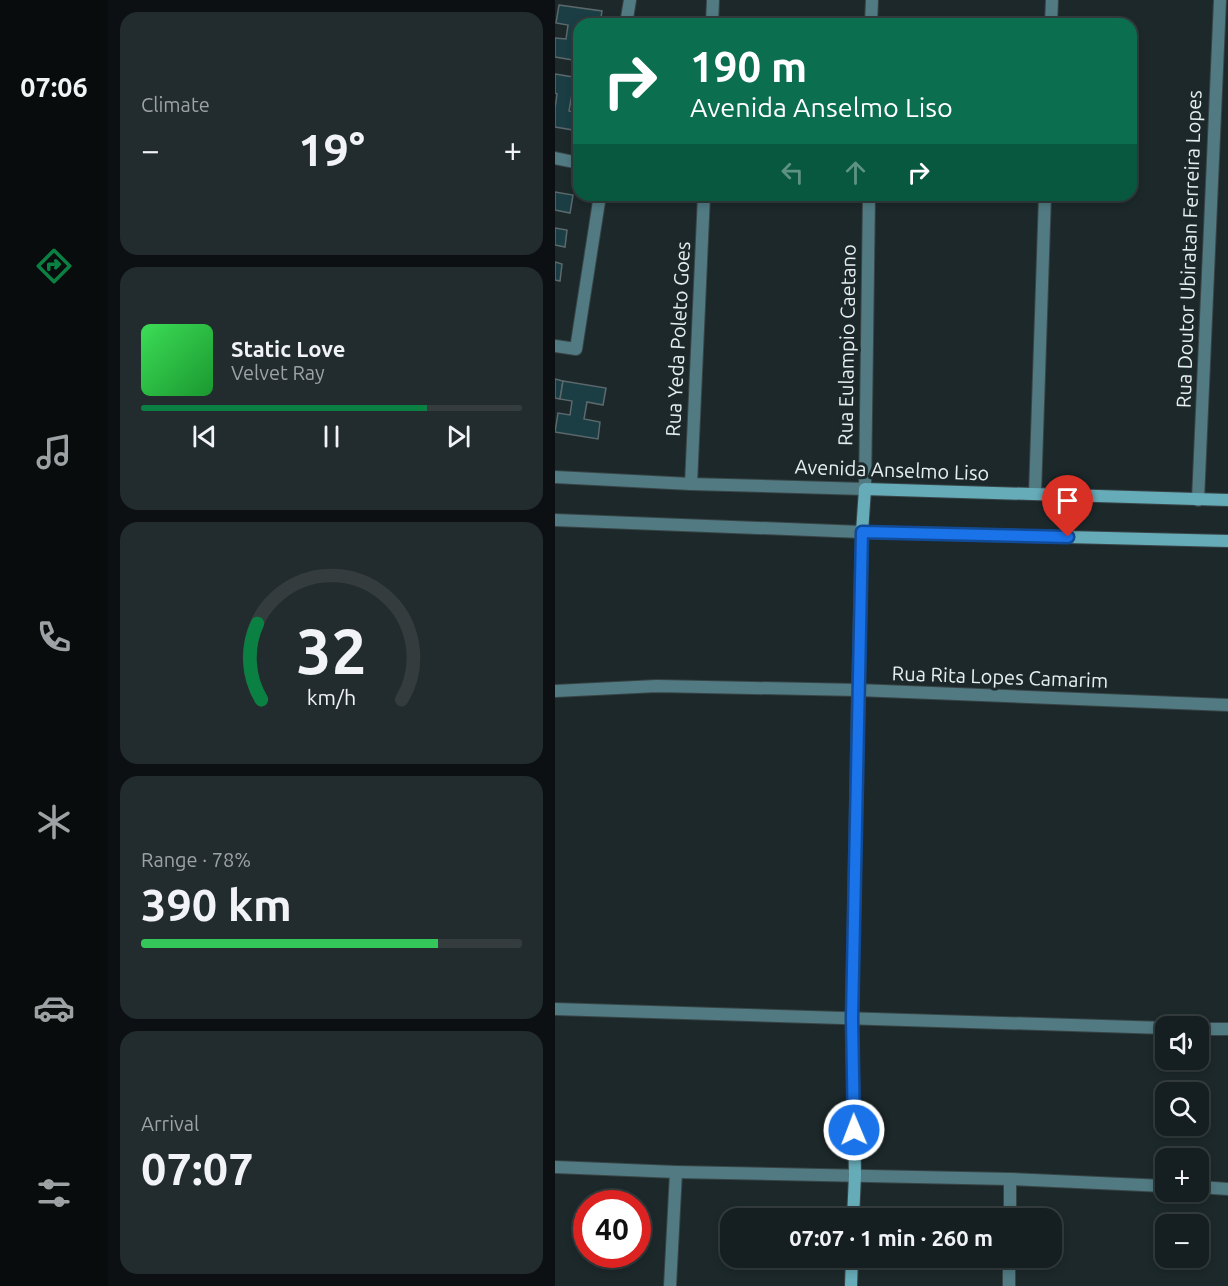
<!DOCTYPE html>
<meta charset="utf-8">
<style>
body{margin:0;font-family:Ubuntu,sans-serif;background:#222b2d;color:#f1f3f6;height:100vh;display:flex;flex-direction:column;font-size:22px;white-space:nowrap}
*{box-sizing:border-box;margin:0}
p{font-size:20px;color:#9da2a5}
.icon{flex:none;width:33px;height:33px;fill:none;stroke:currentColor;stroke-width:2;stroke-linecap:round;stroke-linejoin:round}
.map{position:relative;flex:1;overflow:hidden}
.sheet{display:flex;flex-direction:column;gap:12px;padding:12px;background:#0c1012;width:447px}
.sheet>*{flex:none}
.top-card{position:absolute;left:18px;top:18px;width:564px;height:183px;border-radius:18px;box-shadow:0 3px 9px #0003,0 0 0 2px #343c3e;background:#0b6e4f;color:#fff;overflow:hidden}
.fabs{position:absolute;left:600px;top:1016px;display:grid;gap:12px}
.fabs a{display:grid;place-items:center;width:54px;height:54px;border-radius:12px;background:#151e20;box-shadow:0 3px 9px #0003,0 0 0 2px #343c3e;font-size:30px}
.speed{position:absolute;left:18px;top:1190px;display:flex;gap:12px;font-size:30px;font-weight:700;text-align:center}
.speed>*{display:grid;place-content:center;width:78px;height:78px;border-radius:50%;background:#151e20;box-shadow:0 3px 9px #0003,0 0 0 2px #343c3e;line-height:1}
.speed .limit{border:9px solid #d22;background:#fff;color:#111}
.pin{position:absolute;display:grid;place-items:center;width:51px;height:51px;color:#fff;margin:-62px -26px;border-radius:50% 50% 50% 0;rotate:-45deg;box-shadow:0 0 6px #0007}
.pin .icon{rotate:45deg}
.me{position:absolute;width:66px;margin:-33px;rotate:359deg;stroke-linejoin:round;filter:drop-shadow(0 0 4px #0008)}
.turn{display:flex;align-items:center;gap:21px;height:126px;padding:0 18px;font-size:27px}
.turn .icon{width:78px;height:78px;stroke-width:2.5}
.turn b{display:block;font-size:42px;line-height:51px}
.lanes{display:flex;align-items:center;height:57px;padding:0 18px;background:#0003;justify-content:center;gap:30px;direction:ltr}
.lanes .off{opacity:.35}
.big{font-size:45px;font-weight:700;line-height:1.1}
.sheet .card{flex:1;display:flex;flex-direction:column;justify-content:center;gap:9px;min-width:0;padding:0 21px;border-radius:18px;background:#222b2d}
.sheet .dial{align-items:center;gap:0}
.dial svg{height:156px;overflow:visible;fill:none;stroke:#343c3e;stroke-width:7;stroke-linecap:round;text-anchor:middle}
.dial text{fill:#f1f3f6;stroke:none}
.song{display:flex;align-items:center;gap:18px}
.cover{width:72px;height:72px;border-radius:9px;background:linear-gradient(135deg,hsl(130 70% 55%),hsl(130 70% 35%))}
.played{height:6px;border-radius:3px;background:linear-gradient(90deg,#0b8043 75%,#343c3e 75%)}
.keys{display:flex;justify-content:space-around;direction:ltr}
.heat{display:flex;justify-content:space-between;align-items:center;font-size:33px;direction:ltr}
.charge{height:9px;border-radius:4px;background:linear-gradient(90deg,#34c759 78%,#343c3e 0)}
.trip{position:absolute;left:165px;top:1208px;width:342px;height:60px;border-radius:18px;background:#151e20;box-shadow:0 3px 9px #0003,0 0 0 2px #343c3e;font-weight:700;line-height:60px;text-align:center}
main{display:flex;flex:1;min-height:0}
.dock{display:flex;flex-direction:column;width:108px;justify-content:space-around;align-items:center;background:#080c0d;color:#9da2a5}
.dock .icon{width:42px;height:42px}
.dock .on{color:#0b8043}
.dock b{font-size:27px;color:#f1f3f6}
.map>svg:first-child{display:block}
.building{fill:#1a3e44;stroke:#5c696c;stroke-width:1.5}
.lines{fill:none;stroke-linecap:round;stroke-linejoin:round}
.lane-casing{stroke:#384446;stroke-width:14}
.street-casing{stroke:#384446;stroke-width:14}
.secondary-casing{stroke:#384446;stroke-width:14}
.lane{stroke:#517a82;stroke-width:12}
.street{stroke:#517a82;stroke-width:12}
.secondary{stroke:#66abb8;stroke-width:12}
.route-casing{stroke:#114b97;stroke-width:15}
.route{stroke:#1a73e8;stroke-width:10}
.labels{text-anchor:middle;stroke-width:6;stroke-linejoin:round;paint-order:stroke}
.street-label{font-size:20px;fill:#e6eeef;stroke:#1c282a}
</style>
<main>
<nav class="dock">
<b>07:06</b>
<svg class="icon on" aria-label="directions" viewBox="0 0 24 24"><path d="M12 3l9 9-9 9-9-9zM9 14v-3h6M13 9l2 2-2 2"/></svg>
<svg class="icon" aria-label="music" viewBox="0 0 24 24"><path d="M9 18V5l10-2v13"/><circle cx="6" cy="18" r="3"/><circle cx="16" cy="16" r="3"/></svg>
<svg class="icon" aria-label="phone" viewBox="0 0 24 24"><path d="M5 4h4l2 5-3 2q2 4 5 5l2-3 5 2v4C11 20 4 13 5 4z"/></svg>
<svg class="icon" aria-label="climate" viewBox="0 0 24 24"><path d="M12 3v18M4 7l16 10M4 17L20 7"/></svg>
<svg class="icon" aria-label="car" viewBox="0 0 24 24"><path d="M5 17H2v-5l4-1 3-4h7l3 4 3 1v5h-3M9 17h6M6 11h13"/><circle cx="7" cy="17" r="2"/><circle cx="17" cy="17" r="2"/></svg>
<svg class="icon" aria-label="filters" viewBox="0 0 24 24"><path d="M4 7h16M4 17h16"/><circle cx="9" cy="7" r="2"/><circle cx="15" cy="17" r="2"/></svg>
</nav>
<section class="sheet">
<div class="card"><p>Climate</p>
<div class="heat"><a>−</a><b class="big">19°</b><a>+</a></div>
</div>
<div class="card">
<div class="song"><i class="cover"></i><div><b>Static Love</b><p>Velvet Ray</p></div></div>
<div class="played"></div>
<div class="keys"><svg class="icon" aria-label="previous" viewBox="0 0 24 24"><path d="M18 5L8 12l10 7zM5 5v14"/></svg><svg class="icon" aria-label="pause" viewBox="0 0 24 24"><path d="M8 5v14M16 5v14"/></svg><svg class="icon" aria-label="next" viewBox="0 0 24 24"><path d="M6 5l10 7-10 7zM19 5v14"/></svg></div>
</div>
<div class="card dial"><svg viewBox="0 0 100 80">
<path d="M14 69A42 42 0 1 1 86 69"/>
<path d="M14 69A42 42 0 0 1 12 30" stroke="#0b8043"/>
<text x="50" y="56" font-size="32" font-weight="700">32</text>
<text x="50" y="72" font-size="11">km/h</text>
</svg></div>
<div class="card"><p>Range · 78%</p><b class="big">390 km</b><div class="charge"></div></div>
<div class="card"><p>Arrival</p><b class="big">07:07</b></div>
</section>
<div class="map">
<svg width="673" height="1286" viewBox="0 0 673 1286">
<rect width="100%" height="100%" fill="#1c282a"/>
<!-- building -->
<g class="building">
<path d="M4 5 47 11 45 24H24V61L0 57V38L11 39 13 25 1 23Z"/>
<path d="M0 74 24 78V95L17 94 14 111 24 113V131L0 127V108L2 94 0 93Z"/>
<path d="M0 192 18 195 15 213 0 210Z"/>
<path d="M0 228 12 230 10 247 0 245Z"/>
<path d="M0 262 7 264 5 281 0 280Z"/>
<path d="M0 379 8 381 5 399 0 398Z"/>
<path d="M8 381 51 388 48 405 32 402 29 419 45 422 43 439 0 432 3 413 15 415 17 401 5 399Z"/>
</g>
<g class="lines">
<!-- lane casing -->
<g class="lane-casing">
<g id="lane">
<path d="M71 24 75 0"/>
<path d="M0 158 24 163"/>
<path d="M0 346 21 349 45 195"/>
</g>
</g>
<!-- street casing -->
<g class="street-casing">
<g id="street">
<path d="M157 24 158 0"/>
<path d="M316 24 317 0"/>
<path d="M496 24 497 0"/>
<path d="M0 477 136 484 310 489 314 195"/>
<path d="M136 484 149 195"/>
<path d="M480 494 490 195"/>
<path d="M643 500 665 0"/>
<path d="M0 520 307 532"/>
<path d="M0 691 102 686 303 690 673 705"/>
<path d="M0 1009 610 1028"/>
<path d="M644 1029H673"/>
<path d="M0 1167 121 1172 455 1179 610 1186"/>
<path d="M644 1187 673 1189"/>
<path d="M455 1218V1179"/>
<path d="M115 1286 121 1172"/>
<path d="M454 1286V1257"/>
</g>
</g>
<!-- secondary casing -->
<g class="secondary-casing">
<g id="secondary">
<path d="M307 532 673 541"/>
<path d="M298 1218 300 1175 297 1018 303 690 307 532 310 489 673 500"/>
<path d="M296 1286 297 1257"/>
</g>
</g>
<!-- lane -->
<use href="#lane" class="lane"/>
<!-- street -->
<use href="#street" class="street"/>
<!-- secondary -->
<use href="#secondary" class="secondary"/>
</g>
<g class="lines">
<!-- route casing -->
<g class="route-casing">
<path id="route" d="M299 1130 297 1018 307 532 513 537"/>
</g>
<!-- route -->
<use href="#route" class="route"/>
</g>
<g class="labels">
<!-- street labels -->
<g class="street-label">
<text transform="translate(634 249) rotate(-88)" y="7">Rua Doutor Ubiratan Ferreira Lopes</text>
<text transform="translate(123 339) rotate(-87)" y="7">Rua Yeda Poleto Goes</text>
<text transform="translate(292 345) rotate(-89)" y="7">Rua Eulampio Caetano</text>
<text transform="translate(337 470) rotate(2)" y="7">Avenida Anselmo Liso</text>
<text transform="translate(445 677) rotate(2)" y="7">Rua Rita Lopes Camarim</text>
</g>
</g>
</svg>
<div class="fabs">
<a><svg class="icon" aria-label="sound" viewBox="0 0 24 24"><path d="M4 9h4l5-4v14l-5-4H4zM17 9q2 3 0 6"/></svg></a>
<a><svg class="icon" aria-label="search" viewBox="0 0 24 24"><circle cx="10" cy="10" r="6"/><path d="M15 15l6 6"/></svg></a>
<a>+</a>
<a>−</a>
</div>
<div class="speed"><div class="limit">40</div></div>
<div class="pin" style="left:513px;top:537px;background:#d93025"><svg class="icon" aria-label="arrive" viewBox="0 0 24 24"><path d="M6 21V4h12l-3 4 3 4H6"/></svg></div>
<svg class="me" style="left:299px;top:1130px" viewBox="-20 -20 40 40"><circle r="17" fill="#1a73e8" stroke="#fff" stroke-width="3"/><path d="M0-11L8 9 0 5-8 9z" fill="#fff"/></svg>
<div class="trip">07:07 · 1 min · 260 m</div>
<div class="top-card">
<div class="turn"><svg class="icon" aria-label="right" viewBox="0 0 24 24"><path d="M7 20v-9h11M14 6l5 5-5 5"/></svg><div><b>190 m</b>Avenida Anselmo Liso</div></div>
<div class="lanes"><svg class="icon off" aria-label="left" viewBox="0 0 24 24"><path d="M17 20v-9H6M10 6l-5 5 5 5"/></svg><svg class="icon off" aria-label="ahead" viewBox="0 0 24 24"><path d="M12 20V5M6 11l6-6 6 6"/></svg><svg class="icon" aria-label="right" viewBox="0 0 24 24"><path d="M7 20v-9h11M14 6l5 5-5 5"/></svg></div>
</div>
</div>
</main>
